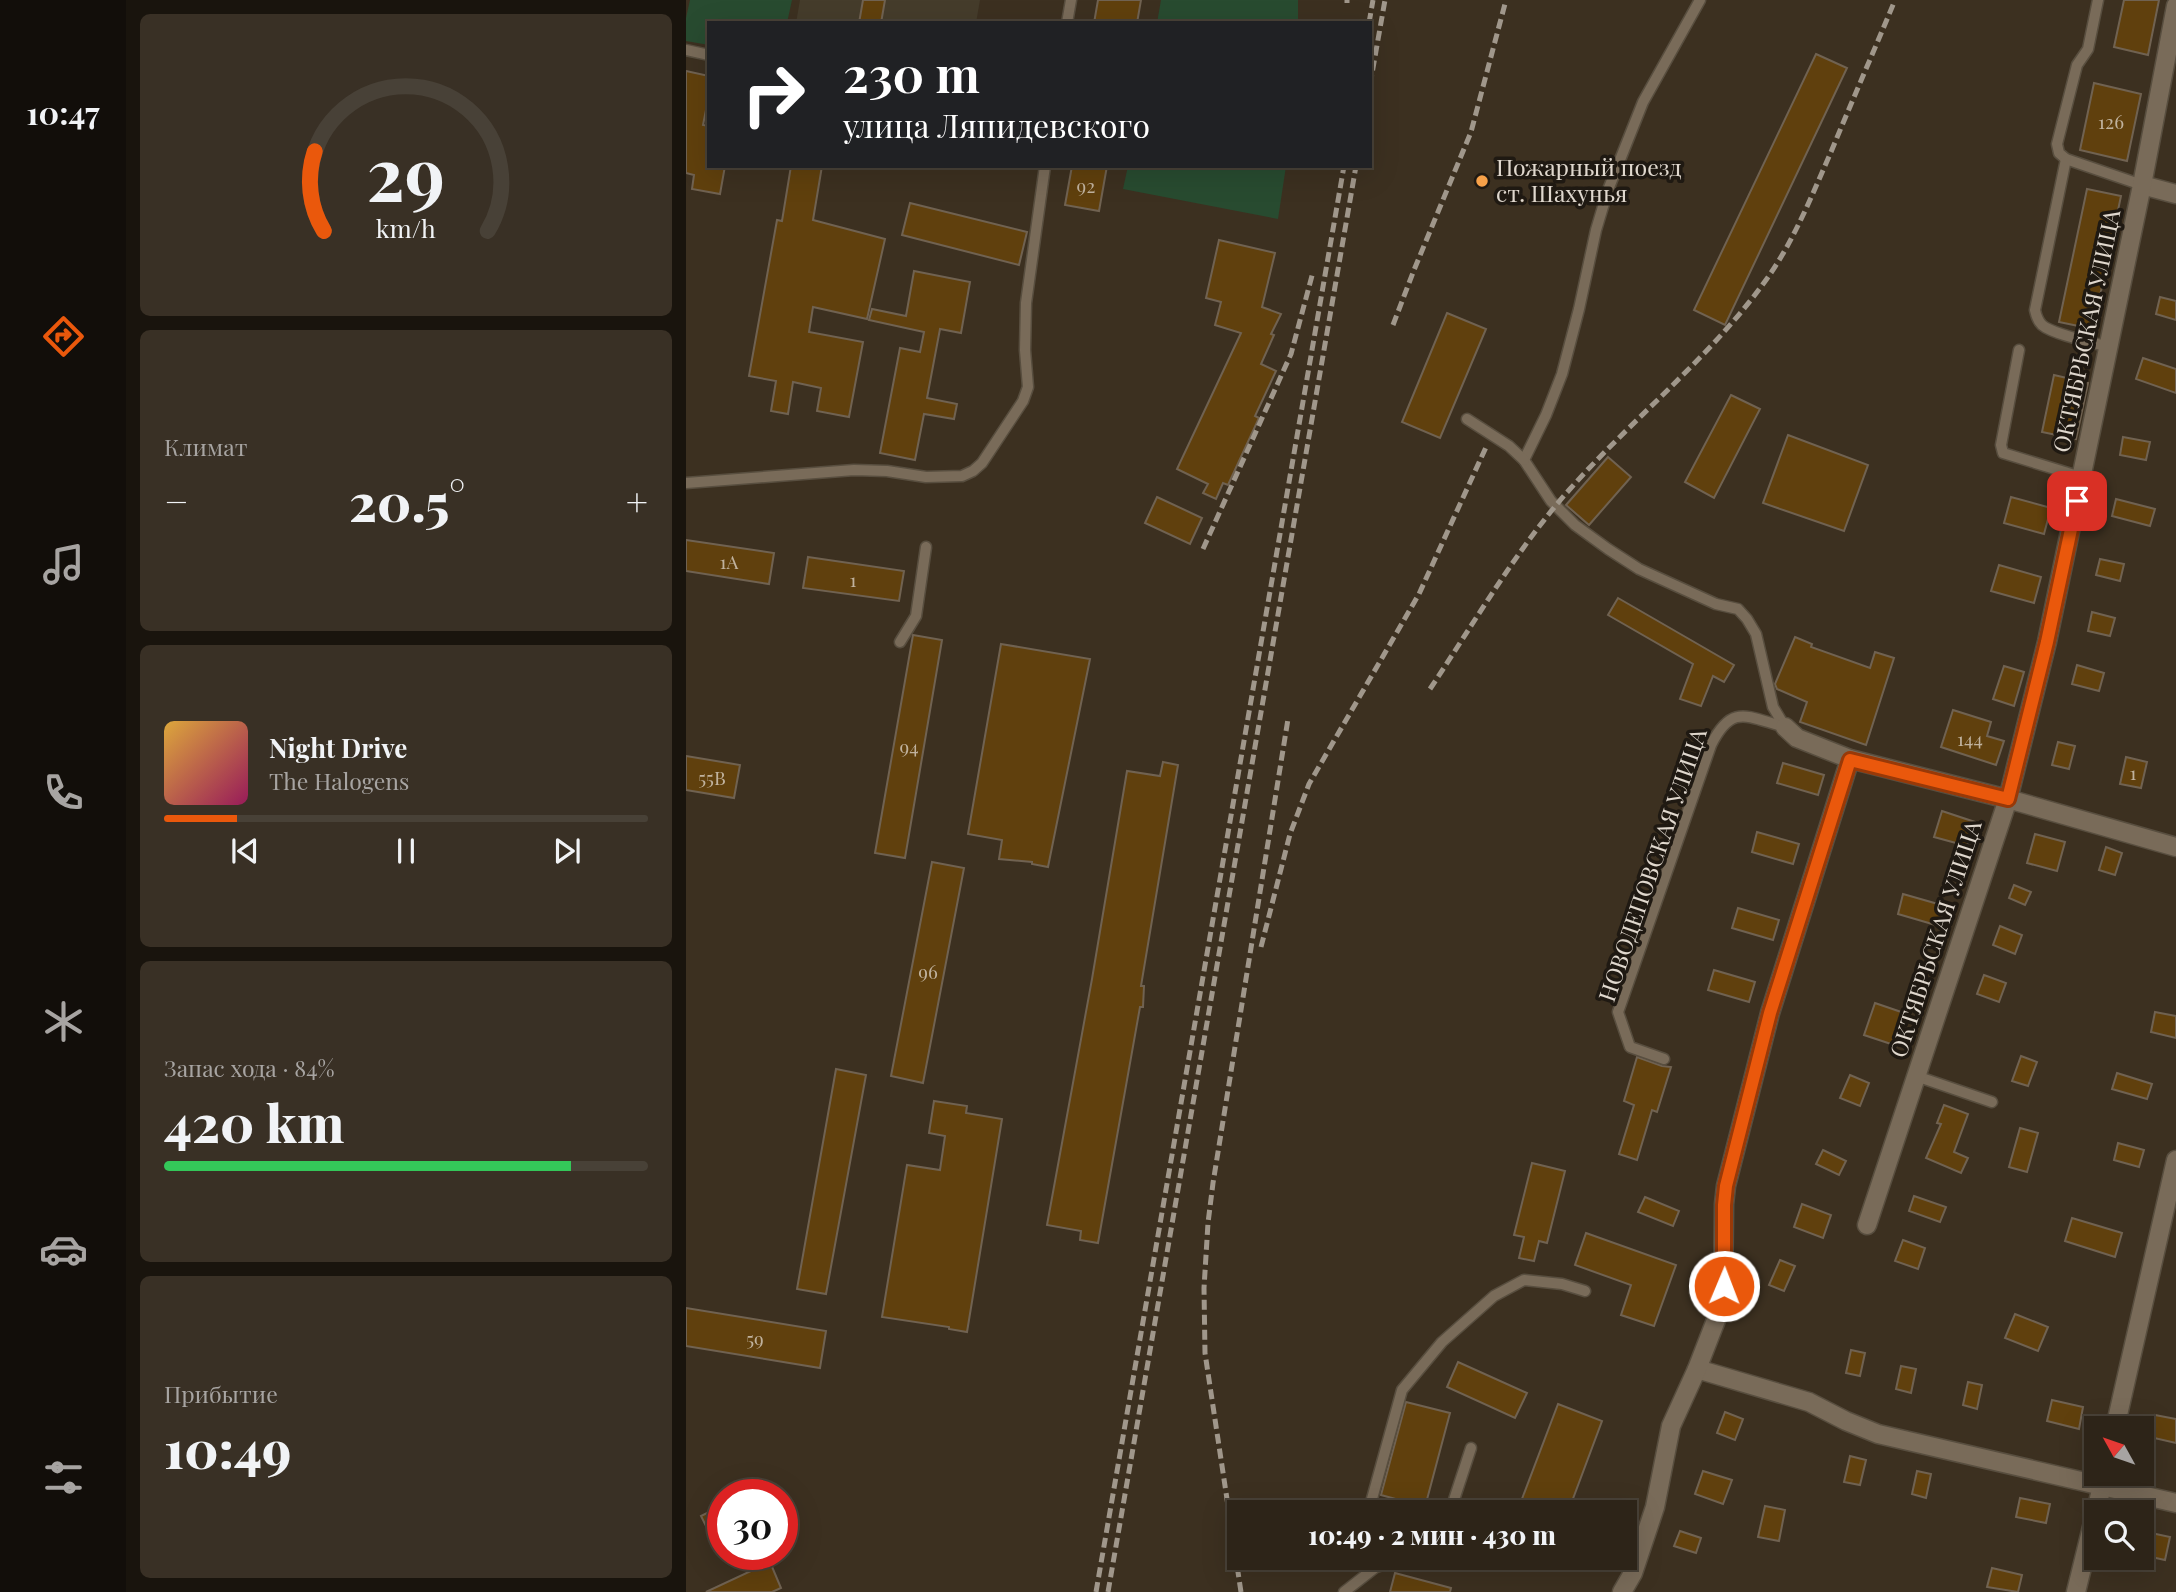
<!DOCTYPE html>
<html lang="ru">
<meta charset="utf-8">
<style>
body{margin:0;font-family:"Playfair Display",serif;background:#393025;color:#f1f3f6;height:100vh;display:flex;flex-direction:column;font-size:26px;white-space:nowrap}
*{box-sizing:border-box;margin:0}
p{font-size:23px;color:#a7a4a2}
.icon{flex:none;width:38px;height:38px;fill:none;stroke:currentColor;stroke-width:2;stroke-linecap:round;stroke-linejoin:round}
.map{position:relative;flex:1;overflow:hidden}
.side{display:flex;flex-direction:column;gap:14px;padding:14px;background:#19140d;width:560px}
.side>*{flex:none}
.guide{position:absolute;left:21px;top:21px;width:665px;height:147px;border-radius:0px;box-shadow:0 7px 28px #0002,0 0 0 2px #484137;background:#202124;color:#fff;overflow:hidden}
.needle{width:46px;rotate:310deg}
.buttons{position:absolute;left:1398px;top:1416px;display:grid;gap:14px}
.buttons a{display:grid;place-items:center;width:70px;height:70px;border-radius:0px;background:#2d2418;box-shadow:0 7px 28px #0002,0 0 0 2px #484137;font-size:35px}
.speed{position:absolute;left:21px;top:1479px;display:flex;gap:14px;font-size:35px;font-weight:700;text-align:center}
.speed>*{display:grid;place-content:center;width:91px;height:91px;border-radius:50%;background:#2d2418;box-shadow:0 7px 28px #0002,0 0 0 2px #484137;line-height:1}
.speed .limit{border:10px solid #d22;background:#fff;color:#111}
.pin{position:absolute;display:grid;place-items:center;width:60px;height:60px;color:#fff;margin:-30px;border-radius:14px;box-shadow:0 4px 10px #0006}
.me{position:absolute;width:77px;margin:-38px;rotate:1deg;stroke-linejoin:round;filter:drop-shadow(0 0 5px #0008)}
.turn{display:flex;align-items:center;gap:24px;height:147px;padding:0 21px;font-size:32px}
.turn .icon{width:91px;height:91px;stroke-width:2.5}
.turn b{display:block;font-size:49px;line-height:60px}
.big{font-size:52px;font-weight:800;line-height:1.1}
.side .tile{flex:1;display:flex;flex-direction:column;justify-content:center;gap:10px;min-width:0;padding:0 24px;border-radius:10px;background:#393025}
.side .dial{align-items:center;gap:0}
.dial svg{height:182px;overflow:visible;fill:none;stroke:#484137;stroke-width:7;stroke-linecap:round;text-anchor:middle}
.dial text{fill:#f1f3f6;stroke:none}
.song{display:flex;align-items:center;gap:21px}
.cover{width:84px;height:84px;border-radius:10px;background:linear-gradient(135deg,hsl(40 70% 55%),hsl(330 70% 35%))}
.played{height:7px;border-radius:4px;background:linear-gradient(90deg,#ea580c 15%,#484137 15%)}
.keys{display:flex;justify-content:space-around;direction:ltr}
.heat{display:flex;justify-content:space-between;align-items:center;font-size:38px;direction:ltr}
.charge{height:10px;border-radius:5px;background:linear-gradient(90deg,#34c759 84%,#484137 0)}
.trip{position:absolute;left:541px;top:1500px;width:410px;height:70px;border-radius:0px;background:#2d2418;box-shadow:0 7px 28px #0002,0 0 0 2px #484137;font-weight:800;line-height:70px;text-align:center}
main{display:flex;flex:1;min-height:0}
.tabs{display:flex;flex-direction:column;width:126px;justify-content:space-around;align-items:center;background:#120e0a;color:#a7a4a2}
.tabs .icon{width:49px;height:49px}
.tabs .on{color:#ea580c}
.tabs b{font-size:32px;color:#f1f3f6}
.map>svg:first-child{display:block}
.commercial{fill:#453c2b}
.green{fill:#284b30}
.building{fill:#60400d;stroke:#706251;stroke-width:2}
.lines{fill:none;stroke-linecap:round;stroke-linejoin:round}
.service-casing{stroke:#584e3f;stroke-width:13}
.minor-casing{stroke:#584e3f;stroke-width:21}
.service{stroke:#796b59;stroke-width:10}
.minor{stroke:#796b59;stroke-width:18}
.rail{stroke:#a0978b;stroke-width:5;stroke-dasharray:10 5;stroke-linecap:butt}
.route-casing{stroke:#983908;stroke-width:18}
.route{stroke:#ea580c;stroke-width:12}
.poi-dot{fill:#f7a149;stroke:#1f1912;stroke-width:2.5}
.labels{text-anchor:middle;stroke-width:7;stroke-linejoin:round;paint-order:stroke}
.number-label{font-size:19px;fill:#c0b29e}
.poi-label{font-size:23px;fill:#e0d8ce;stroke:#1f1912;text-anchor:start}
.street-label{font-size:23px;fill:#e0d8ce;stroke:#1f1912}
</style>
<main>
<nav class="tabs">
<b>10:47</b>
<svg class="icon on" aria-label="directions" viewBox="0 0 24 24"><path d="M12 3l9 9-9 9-9-9zM9 14v-3h6M13 9l2 2-2 2"/></svg>
<svg class="icon" aria-label="music" viewBox="0 0 24 24"><path d="M9 18V5l10-2v13"/><circle cx="6" cy="18" r="3"/><circle cx="16" cy="16" r="3"/></svg>
<svg class="icon" aria-label="phone" viewBox="0 0 24 24"><path d="M5 4h4l2 5-3 2q2 4 5 5l2-3 5 2v4C11 20 4 13 5 4z"/></svg>
<svg class="icon" aria-label="climate" viewBox="0 0 24 24"><path d="M12 3v18M4 7l16 10M4 17L20 7"/></svg>
<svg class="icon" aria-label="car" viewBox="0 0 24 24"><path d="M5 17H2v-5l4-1 3-4h7l3 4 3 1v5h-3M9 17h6M6 11h13"/><circle cx="7" cy="17" r="2"/><circle cx="17" cy="17" r="2"/></svg>
<svg class="icon" aria-label="filters" viewBox="0 0 24 24"><path d="M4 7h16M4 17h16"/><circle cx="9" cy="7" r="2"/><circle cx="15" cy="17" r="2"/></svg>
</nav>
<section class="side">
<div class="tile dial"><svg viewBox="0 0 100 80">
<path d="M14 69A42 42 0 1 1 86 69"/>
<path d="M14 69A42 42 0 0 1 10 34" stroke="#ea580c"/>
<text x="50" y="56" font-size="32" font-weight="700">29</text>
<text x="50" y="72" font-size="11">km/h</text>
</svg></div>
<div class="tile"><p>Климат</p>
<div class="heat"><a>−</a><b class="big">20.5°</b><a>+</a></div>
</div>
<div class="tile">
<div class="song"><i class="cover"></i><div><b>Night Drive</b><p>The Halogens</p></div></div>
<div class="played"></div>
<div class="keys"><svg class="icon" aria-label="previous" viewBox="0 0 24 24"><path d="M18 5L8 12l10 7zM5 5v14"/></svg><svg class="icon" aria-label="pause" viewBox="0 0 24 24"><path d="M8 5v14M16 5v14"/></svg><svg class="icon" aria-label="next" viewBox="0 0 24 24"><path d="M6 5l10 7-10 7zM19 5v14"/></svg></div>
</div>
<div class="tile"><p>Запас хода · 84%</p><b class="big">420 km</b><div class="charge"></div></div>
<div class="tile"><p>Прибытие</p><b class="big">10:49</b></div>
</section>
<div class="map">
<svg width="1490" height="1592" viewBox="0 0 1490 1592">
<rect width="100%" height="100%" fill="#3c3020"/>
<!-- commercial -->
<path class="commercial" d="M114 0H294L290 23H110Z"/>
<!-- green -->
<g class="green">
<path d="M4 0H106L101 23H23V45L0 41V18Z"/>
<path d="M475 0H612V23H471Z"/>
<path d="M442 166H600L592 219 437 189Z"/>
</g>
<!-- building -->
<g class="building">
<path d="M177 0H199L195 23H173Z"/>
<path d="M412 0H455L451 23H408Z"/>
<path d="M1438 0H1473L1462 55 1428 47Z"/>
<path d="M1130 54 1161 68 1039 325 1008 310Z"/>
<path d="M0 71 23 76V95L17 125 23 126V166H39L34 194 6 189 8 175 0 173Z"/>
<path d="M1408 83 1455 94 1441 161 1394 150Z"/>
<path d="M105 166H136L127 220 199 239 181 319 127 307 123 332 177 342 163 417 131 411 135 388 107 382 102 414 85 411 90 381 63 376 91 220 96 221Z"/>
<path d="M386 166H421L413 211 379 205Z"/>
<path d="M1401 189 1435 196 1407 329 1373 322Z"/>
<path d="M224 203 341 232 333 265 216 235Z"/>
<path d="M533 240 589 253 576 307 595 314 585 334 588 335 575 364 590 371 569 416 573 418 542 485 537 483 530 499 517 493 522 484 491 469 555 333 529 325 535 302 520 298Z"/>
<path d="M228 271 284 282 275 333 254 329 241 398 271 404 268 419 238 414 229 460 194 453 214 348 234 352 238 332 183 320 186 309 220 316Z"/>
<path d="M1474 297 1490 301V320L1470 314Z"/>
<path d="M761 313 800 329 754 438 716 422Z"/>
<path d="M1457 358 1490 369V393L1450 379Z"/>
<path d="M1368 375 1402 383 1390 439 1356 432Z"/>
<path d="M1045 395 1074 409 1028 498 999 482Z"/>
<path d="M1102 435 1182 465 1158 531 1077 503Z"/>
<path d="M1437 437 1464 442 1460 460 1434 455Z"/>
<path d="M922 457 945 477 903 525 880 505Z"/>
<path d="M471 497 516 518 504 544 459 523Z"/>
<path d="M1325 497 1365 508 1358 534 1318 523Z"/>
<path d="M1430 499 1469 509 1464 526 1426 516Z"/>
<path d="M0 540 88 553 83 584 0 571Z"/>
<path d="M122 557 218 571 213 601 117 588Z"/>
<path d="M1414 559 1438 564 1434 581 1410 575Z"/>
<path d="M1313 565 1355 577 1348 603 1305 591Z"/>
<path d="M932 598 1048 665 1038 682 1027 676 1015 706 994 699 1007 664 922 615Z"/>
<path d="M1406 612 1429 618 1424 636 1402 631Z"/>
<path d="M227 635 256 640 219 858 189 853Z"/>
<path d="M1109 637 1126 644 1125 647 1184 668 1189 652 1208 658 1180 745 1114 722 1121 702 1091 689 1089 684Z"/>
<path d="M315 644 404 659 362 867 346 864V862L313 859 316 840 282 834Z"/>
<path d="M1391 665 1418 673 1413 691 1386 684Z"/>
<path d="M1318 666 1338 672 1328 706 1307 699Z"/>
<path d="M1267 710 1305 722 1301 736 1318 741 1310 765 1255 747Z"/>
<path d="M1372 742 1389 746 1383 769 1366 765Z"/>
<path d="M0 756 54 765 48 798 0 790Z"/>
<path d="M1440 757 1461 762 1455 788 1434 784Z"/>
<path d="M477 762 492 765 455 986H458L457 1007H454L412 1243 394 1240 395 1231 361 1225 406 979 441 771 474 776Z"/>
<path d="M1097 763 1138 775 1132 795 1091 783Z"/>
<path d="M1256 811 1289 822 1281 846 1248 837Z"/>
<path d="M1071 832 1113 844 1107 864 1066 852Z"/>
<path d="M1349 834 1379 842 1371 871 1341 863Z"/>
<path d="M1420 847 1436 853 1429 875 1413 870Z"/>
<path d="M246 862 278 868 237 1083 205 1076Z"/>
<path d="M1328 885 1345 892 1339 905 1323 898Z"/>
<path d="M1217 894 1259 906 1253 926 1212 914Z"/>
<path d="M1052 908 1093 920 1087 940 1046 928Z"/>
<path d="M1314 926 1336 935 1329 954 1307 945Z"/>
<path d="M1028 970 1069 982 1063 1002 1022 990Z"/>
<path d="M1298 975 1320 983 1313 1002 1291 994Z"/>
<path d="M1189 1003 1221 1014 1211 1046 1178 1035Z"/>
<path d="M1469 1012 1490 1016V1038L1465 1032Z"/>
<path d="M1335 1056 1351 1062 1342 1086 1326 1081Z"/>
<path d="M951 1057 976 1066 985 1067 971 1112 966 1110 951 1160 933 1154 948 1105 938 1101Z"/>
<path d="M150 1069 180 1075 140 1294 111 1289Z"/>
<path d="M1431 1073 1466 1084 1461 1099 1426 1089Z"/>
<path d="M1164 1075 1183 1083 1174 1106 1154 1098Z"/>
<path d="M248 1101 281 1106 280 1113 316 1119 281 1332 263 1329V1327L196 1317 221 1165 254 1170 259 1136 243 1133Z"/>
<path d="M1258 1105 1282 1114 1268 1152 1282 1158 1275 1173 1240 1158 1255 1124 1251 1123Z"/>
<path d="M1334 1128 1352 1133 1341 1172 1323 1167Z"/>
<path d="M1432 1143 1458 1150 1453 1167 1428 1160Z"/>
<path d="M1137 1150 1160 1161 1153 1175 1130 1164Z"/>
<path d="M846 1163 879 1171 861 1243 853 1241 848 1261 833 1258 838 1237 828 1235Z"/>
<path d="M1228 1196 1260 1207 1254 1222 1223 1211Z"/>
<path d="M959 1197 993 1211 987 1226 952 1212Z"/>
<path d="M1116 1204 1145 1215 1137 1238 1108 1227Z"/>
<path d="M1386 1218 1436 1233 1429 1257 1379 1241Z"/>
<path d="M900 1233 990 1265 968 1326 935 1315 945 1285 889 1265Z"/>
<path d="M1217 1240 1239 1248 1232 1269 1209 1261Z"/>
<path d="M1094 1260 1109 1266 1098 1291 1083 1285Z"/>
<path d="M0 1308 140 1331 134 1368 0 1346Z"/>
<path d="M1329 1314 1362 1327 1352 1351 1319 1338Z"/>
<path d="M1165 1350 1179 1353 1174 1376 1160 1373Z"/>
<path d="M772 1362 841 1393 829 1418 761 1387Z"/>
<path d="M1215 1366 1230 1369 1225 1393 1210 1389Z"/>
<path d="M1282 1382 1296 1385 1291 1409 1277 1405Z"/>
<path d="M1366 1400 1397 1407 1393 1429 1361 1421Z"/>
<path d="M720 1402 764 1413 739 1507 695 1495Z"/>
<path d="M872 1404 916 1421 882 1512H831Z"/>
<path d="M1039 1412 1057 1419 1049 1440 1031 1433Z"/>
<path d="M1469 1415 1490 1419V1443L1464 1437Z"/>
<path d="M1164 1456 1180 1460 1174 1485 1158 1482Z"/>
<path d="M1017 1471 1046 1480 1037 1504 1009 1494Z"/>
<path d="M1231 1471 1245 1474 1240 1498 1226 1494Z"/>
<path d="M1334 1498 1364 1504 1360 1523 1330 1517Z"/>
<path d="M37 1505V1560L15 1516Z"/>
<path d="M1079 1506 1099 1510 1093 1541 1072 1537Z"/>
<path d="M994 1531 1015 1538 1010 1553 988 1546Z"/>
<path d="M1456 1531 1484 1537 1479 1560 1456 1555Z"/>
<path d="M84 1562 95 1588 86 1592H20Z"/>
<path d="M1306 1568 1336 1575 1332 1592 1301 1587Z"/>
<path d="M709 1573 765 1588 764 1592H704Z"/>
</g>
<g class="lines">
<!-- service casing -->
<g class="service-casing">
<g id="service">
<path d="M1014 0 957 102 922 190 910 230 893 309 876 374 860 415 838 460 865 501 889 525 922 549 953 569 1030 604 1052 609 1061 619 1070 634 1087 707 1099 727"/>
<path d="M1412 0 1402 49 1391 65 1371 144 1373 153 1380 159 1456 185"/>
<path d="M381 23 385 0"/>
<path d="M0 50 23 55"/>
<path d="M1380 159 1349 310C1350 315 1352 321 1356 325 1366 334 1408 343 1423 347"/>
<path d="M1333 350 1315 445 1317 453 1395 477"/>
<path d="M781 419 823 446 838 460"/>
<path d="M0 483 168 470 201 471 240 477 276 476 287 471 296 463 337 401 342 387 339 350 340 303 359 166"/>
<path d="M214 642 230 616 240 547"/>
<path d="M978 1059 944 1047 932 1012 1025 745C1046 703 1061 717 1099 727"/>
<path d="M1230 1076 1306 1102"/>
<path d="M684 1512V1506L716 1390 756 1342 808 1296 838 1280 876 1284 899 1291"/>
<path d="M764 1512 785 1448"/>
<path d="M658 1592 690 1567 720 1558"/>
</g>
</g>
<!-- minor casing -->
<g class="minor-casing">
<g id="minor">
<path d="M1456 185 1490 194"/>
<path d="M1099 727 1111 738 1164 759 1322 799 1490 847"/>
<path d="M1181 1225 1322 799 1361 642 1456 185 1490 6"/>
<path d="M1011 1369 1123 1402 1160 1421 1192 1434 1490 1503"/>
<path d="M1429 1428 1490 1160"/>
<path d="M936 1592 947 1573 969 1507 985 1426 1011 1369 1037 1302 1038 1204 1040 1186 1084 1013 1164 759"/>
<path d="M1390 1592 1419 1474"/>
</g>
</g>
<!-- service -->
<use href="#service" class="service"/>
<!-- minor -->
<use href="#minor" class="minor"/>
<!-- rail -->
<g class="rail">
<path d="M661 3V0"/>
<path d="M683 23 687 0"/>
<path d="M684 85 699 0"/>
<path d="M707 325 728 270 785 132 820 0"/>
<path d="M517 549 605 354 627 272"/>
<path d="M744 689C788 623 832 547 884 489 948 417 1024 358 1080 280 1108 241 1126 195 1145 152 1166 101 1188 51 1209 0"/>
<path d="M575 947 604 834 623 784 733 594 801 445"/>
<path d="M410 1592 658 166"/>
<path d="M422 1592 670 166"/>
<path d="M555 1592 519 1353 518 1288 522 1223 527 1183 602 719"/>
</g>
</g>
<g class="lines">
<!-- route casing -->
<g class="route-casing">
<path id="route" d="M1038 1286V1205L1040 1186 1084 1013 1164 760 1322 799 1361 642 1391 501"/>
</g>
<!-- route -->
<use href="#route" class="route"/>
</g>
<!-- markers -->
<circle class="poi-dot" cx="796" cy="181" r="7"/>
<g class="labels">
<!-- number labels -->
<g class="number-label">
<text x="1425" y="129">126</text>
<text x="400" y="193">92</text>
<text x="43" y="569">1А</text>
<text x="167" y="587">1</text>
<text x="1284" y="746">144</text>
<text x="223" y="754">94</text>
<text x="1447" y="780">1</text>
<text x="26" y="785">55В</text>
<text x="242" y="979">96</text>
<text x="69" y="1346">59</text>
</g>
<!-- poi labels -->
<g class="poi-label">
<text x="810" y="176">Пожарный поезд<tspan x="810" dy="26">ст. Шахунья</tspan></text>
</g>
<!-- street labels -->
<g class="street-label">
<text transform="translate(1401 331) rotate(-78)" y="8">ОКТЯБРЬСКАЯ УЛИЦА</text>
<text transform="translate(967 865) rotate(-71)" y="8">НОВОДЕПОВСКАЯ УЛИЦА</text>
<text transform="translate(1250 939) rotate(-72)" y="8">ОКТЯБРЬСКАЯ УЛИЦА</text>
</g>
</g>
</svg>
<div class="buttons">
<a><svg class="needle" viewBox="-14 -14 28 28"><path d="M0-13l5 13h-10z" fill="#e53935"/><path d="M0 13l5-13h-10z" fill="#a7a4a2"/></svg></a>
<a><svg class="icon" aria-label="search" viewBox="0 0 24 24"><circle cx="10" cy="10" r="6"/><path d="M15 15l6 6"/></svg></a>
</div>
<div class="speed"><div class="limit">30</div></div>
<div class="pin" style="left:1391px;top:501px;background:#d93025"><svg class="icon" aria-label="arrive" viewBox="0 0 24 24"><path d="M6 21V4h12l-3 4 3 4H6"/></svg></div>
<svg class="me" style="left:1038px;top:1286px" viewBox="-20 -20 40 40"><circle r="17" fill="#ea580c" stroke="#fff" stroke-width="3"/><path d="M0-11L8 9 0 5-8 9z" fill="#fff"/></svg>
<div class="trip">10:49 · 2 мин · 430 m</div>
<div class="guide">
<div class="turn"><svg class="icon" aria-label="right" viewBox="0 0 24 24"><path d="M7 20v-9h11M14 6l5 5-5 5"/></svg><div><b>230 m</b>улица Ляпидевского</div></div>
</div>
</div>
</main>
